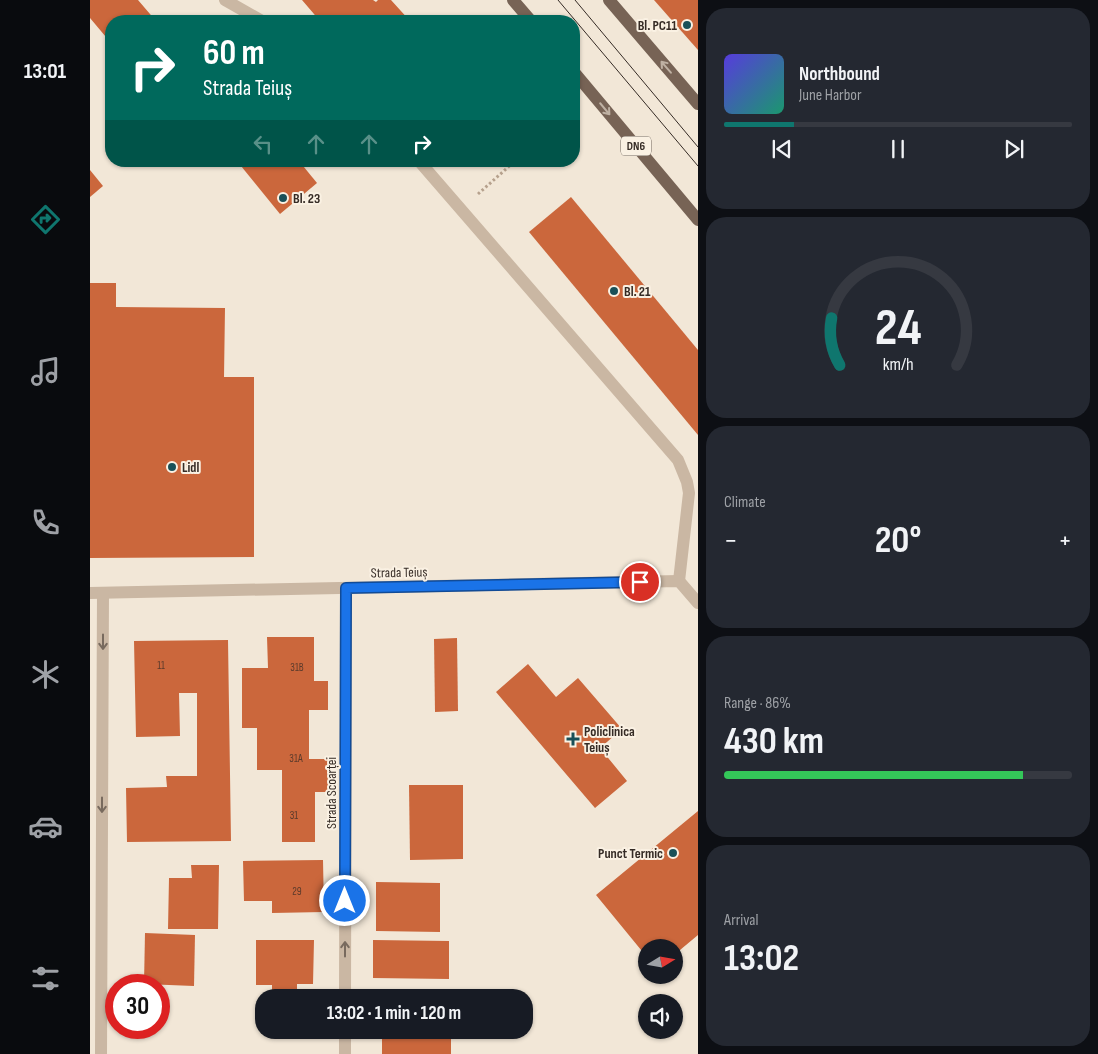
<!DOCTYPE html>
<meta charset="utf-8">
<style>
body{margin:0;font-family:"Sofia Sans Condensed",sans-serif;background:#242831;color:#f1f3f6;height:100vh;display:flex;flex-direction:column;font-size:19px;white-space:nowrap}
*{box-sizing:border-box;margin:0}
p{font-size:16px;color:#9ea1a6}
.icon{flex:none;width:28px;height:28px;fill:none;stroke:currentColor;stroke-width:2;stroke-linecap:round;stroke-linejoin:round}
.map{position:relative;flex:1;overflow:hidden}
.details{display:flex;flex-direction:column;gap:8px;padding:8px;background:#0d0f14;width:400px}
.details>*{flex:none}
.hud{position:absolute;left:15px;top:15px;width:475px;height:152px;border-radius:20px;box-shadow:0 1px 4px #0004;background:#00695c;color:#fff;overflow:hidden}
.needle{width:32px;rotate:79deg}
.tools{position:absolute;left:548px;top:939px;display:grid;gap:10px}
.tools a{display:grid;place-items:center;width:45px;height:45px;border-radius:50%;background:#171b24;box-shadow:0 1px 4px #0004;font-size:25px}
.speed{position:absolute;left:15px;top:974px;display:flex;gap:10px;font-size:25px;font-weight:700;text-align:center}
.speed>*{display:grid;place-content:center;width:65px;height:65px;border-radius:50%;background:#171b24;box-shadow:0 1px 4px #0004;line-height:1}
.speed .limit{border:8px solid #d22;background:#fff;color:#111}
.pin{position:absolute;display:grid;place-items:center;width:42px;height:42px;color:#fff;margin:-21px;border:2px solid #fff;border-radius:50%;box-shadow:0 1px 5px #0007}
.me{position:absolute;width:55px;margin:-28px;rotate:0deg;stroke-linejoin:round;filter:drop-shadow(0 0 4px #0008)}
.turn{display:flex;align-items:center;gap:18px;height:105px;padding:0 15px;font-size:22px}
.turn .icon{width:65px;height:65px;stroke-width:2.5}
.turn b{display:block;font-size:35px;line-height:42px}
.lanes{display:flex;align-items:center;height:48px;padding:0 15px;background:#0003;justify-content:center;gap:25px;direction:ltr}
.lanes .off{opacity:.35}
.big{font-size:38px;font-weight:700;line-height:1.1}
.details .tile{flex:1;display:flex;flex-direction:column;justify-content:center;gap:8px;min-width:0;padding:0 18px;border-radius:20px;background:#242831}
.details .dial{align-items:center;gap:0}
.dial svg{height:130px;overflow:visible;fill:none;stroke:#363941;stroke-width:7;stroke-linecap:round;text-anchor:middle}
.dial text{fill:#f1f3f6;stroke:none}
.song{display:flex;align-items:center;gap:15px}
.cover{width:60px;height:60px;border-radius:8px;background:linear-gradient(135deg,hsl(250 70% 55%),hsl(160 70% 35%))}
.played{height:5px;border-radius:2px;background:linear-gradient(90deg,#0f766e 20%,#363941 20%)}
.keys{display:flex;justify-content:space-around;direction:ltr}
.heat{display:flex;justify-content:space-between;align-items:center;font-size:28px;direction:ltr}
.charge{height:8px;border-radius:4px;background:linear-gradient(90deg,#34c759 86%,#363941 0)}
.trip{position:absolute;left:165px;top:989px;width:278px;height:50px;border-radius:20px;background:#171b24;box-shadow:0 1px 4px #0004;font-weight:700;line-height:50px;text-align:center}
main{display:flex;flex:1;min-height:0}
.menu{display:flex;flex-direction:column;width:90px;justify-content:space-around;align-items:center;background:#090b0e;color:#9ea1a6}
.menu .icon{width:35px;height:35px}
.menu .on{color:#0f766e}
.menu b{font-size:22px;color:#f1f3f6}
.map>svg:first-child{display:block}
.building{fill:#cb673c}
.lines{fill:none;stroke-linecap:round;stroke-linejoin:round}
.path{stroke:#b6a18d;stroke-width:3;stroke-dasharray:2.5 2.5;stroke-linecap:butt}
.lane{stroke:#cab7a3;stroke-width:12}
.street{stroke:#cab7a3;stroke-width:12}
.primary{stroke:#776355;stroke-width:12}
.tram{stroke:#352b25;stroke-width:1}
.oneway{stroke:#bfb1a3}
.oneway2{stroke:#786a5e}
.route-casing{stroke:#114b97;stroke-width:12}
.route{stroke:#1a73e8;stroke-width:9}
.poi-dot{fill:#195058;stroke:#faf1e3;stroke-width:2}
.labels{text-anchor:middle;stroke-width:4;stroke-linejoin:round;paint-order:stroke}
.number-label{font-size:11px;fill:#5a3a2b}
.shield{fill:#faf1e3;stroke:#70665e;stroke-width:1}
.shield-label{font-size:12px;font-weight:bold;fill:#352b25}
.poi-label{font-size:14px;font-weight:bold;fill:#352b25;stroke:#faf1e3;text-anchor:start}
.street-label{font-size:14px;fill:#352b25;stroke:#faf1e3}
</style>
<main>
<nav class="menu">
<b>13:01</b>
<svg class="icon on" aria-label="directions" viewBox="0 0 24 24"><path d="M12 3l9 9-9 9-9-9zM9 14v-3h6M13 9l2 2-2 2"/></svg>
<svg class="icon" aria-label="music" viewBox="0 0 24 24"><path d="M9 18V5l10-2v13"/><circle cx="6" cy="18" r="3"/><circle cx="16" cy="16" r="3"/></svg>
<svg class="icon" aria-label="phone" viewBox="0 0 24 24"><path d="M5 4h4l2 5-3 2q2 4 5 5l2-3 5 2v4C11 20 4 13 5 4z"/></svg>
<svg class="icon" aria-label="climate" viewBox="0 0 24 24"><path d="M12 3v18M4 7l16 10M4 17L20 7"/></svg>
<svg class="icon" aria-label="car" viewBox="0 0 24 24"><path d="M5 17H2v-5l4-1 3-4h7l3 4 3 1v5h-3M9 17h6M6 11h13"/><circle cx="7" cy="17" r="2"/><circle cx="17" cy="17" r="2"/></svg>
<svg class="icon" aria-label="filters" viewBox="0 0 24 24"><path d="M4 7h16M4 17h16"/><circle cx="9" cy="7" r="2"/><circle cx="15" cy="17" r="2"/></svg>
</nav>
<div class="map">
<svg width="608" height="1054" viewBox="0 0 608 1054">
<rect width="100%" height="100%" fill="#f2e7d7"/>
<!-- building -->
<g class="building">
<path d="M0 0H48L66 21H21V43L0 18Z"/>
<path d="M212 0H283L286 2 288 0H301L320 21H230Z"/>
<path d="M564 0H608V50Z"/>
<path d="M147 161H209L227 183 190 214Z"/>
<path d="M0 170 13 186 0 197Z"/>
<path d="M481 197 608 350V435L439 232Z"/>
<path d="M0 283H26V307L135 308 134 377H164V557L0 558Z"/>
<path d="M177 637H224V681H238V710H219V759H244V792H225V842H192V770H167V728H152V668H178Z"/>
<path d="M367 638 368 711 345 712 344 639Z"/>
<path d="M138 640 141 841 37 842 36 788 77 787 76 776H107V693H89L90 736 46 737 44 641Z"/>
<path d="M438 664 466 697 488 678 532 729 510 748 537 781 505 808 406 692Z"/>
<path d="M319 785H373V859L320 860Z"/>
<path d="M608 811V935L584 955V948H556V956L506 895Z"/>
<path d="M233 860 234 912 182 913V901H154L153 861Z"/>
<path d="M101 865H129L128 929H78L79 878H102Z"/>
<path d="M286 882 350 883V932L286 931Z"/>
<path d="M55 933 105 935 104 986 54 984Z"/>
<path d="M166 940H224L223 984H207V994H182V985H166Z"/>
<path d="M283 940 359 941V979L283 978Z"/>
<path d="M292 1030 361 1032V1054H292Z"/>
</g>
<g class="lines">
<!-- path -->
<path class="path" d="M388 194 425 161"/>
<!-- lane -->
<g class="lane">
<path d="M135 0 172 21"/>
<path d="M329 161 588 460 597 482 599 493 589 581"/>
</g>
<!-- street -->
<g class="street">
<path d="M0 593 589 581 608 603"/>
<path d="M255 998 256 588"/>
<path d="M11 1054 13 593"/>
<path d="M255 1054V1030"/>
</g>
<!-- primary -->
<g class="primary">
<path d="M423 0 441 21"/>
<path d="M519 0 608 104"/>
<path d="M484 72 608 220"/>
</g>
<!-- tram -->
<g class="tram">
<path d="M468 0 608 166"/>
<path d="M485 0 608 147"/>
</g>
</g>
<!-- one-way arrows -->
<defs><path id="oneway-shaft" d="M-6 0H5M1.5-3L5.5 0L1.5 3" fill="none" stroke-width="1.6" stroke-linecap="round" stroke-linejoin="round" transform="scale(1.25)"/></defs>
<g class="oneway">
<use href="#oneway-shaft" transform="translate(576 67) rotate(-131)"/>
<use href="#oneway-shaft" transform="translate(515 109) rotate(50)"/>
</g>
<g class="oneway2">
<use href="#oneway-shaft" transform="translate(13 642) rotate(90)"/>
<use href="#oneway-shaft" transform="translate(12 805) rotate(90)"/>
<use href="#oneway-shaft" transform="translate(255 949) rotate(-90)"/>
</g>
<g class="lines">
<!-- route casing -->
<g class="route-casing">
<path id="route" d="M255 901 256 588 550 582"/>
</g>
<!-- route -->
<use href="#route" class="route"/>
</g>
<!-- markers -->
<g class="poi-dot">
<circle cx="597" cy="25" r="5"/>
<circle cx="193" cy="198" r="5"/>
<circle cx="524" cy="291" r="5"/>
<circle cx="82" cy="467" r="5"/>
<path d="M480.5 731.5h5v5h5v5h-5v5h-5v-5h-5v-5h5z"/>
<circle cx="583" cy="853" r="5"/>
</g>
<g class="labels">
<!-- number labels -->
<g class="number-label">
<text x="71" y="669">11</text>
<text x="207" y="671">31B</text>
<text x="206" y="762">31A</text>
<text x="204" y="819">31</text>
<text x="207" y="895">29</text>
</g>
<!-- shield labels -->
<rect class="shield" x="531" y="136.5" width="30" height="19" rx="4"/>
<g class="shield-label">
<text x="546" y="150">DN6</text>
</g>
<!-- poi labels -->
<g class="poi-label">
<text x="587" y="30" text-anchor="end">Bl. PC11</text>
<text x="203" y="203">Bl. 23</text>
<text x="534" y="296">Bl. 21</text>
<text x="92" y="472">Lidl</text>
<text x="494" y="736">Policlinica<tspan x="494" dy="16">Teiuș</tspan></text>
<text x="573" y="858" text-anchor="end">Punct Termic</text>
</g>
<!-- street labels -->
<g class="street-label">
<text transform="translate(309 572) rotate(-1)" y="5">Strada Teiuș</text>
<text transform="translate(241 793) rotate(-90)" y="5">Strada Scoarței</text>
</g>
</g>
</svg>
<div class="tools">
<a><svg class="needle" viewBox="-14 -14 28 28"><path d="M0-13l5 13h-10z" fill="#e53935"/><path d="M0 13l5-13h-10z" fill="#9ea1a6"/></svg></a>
<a><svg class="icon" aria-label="sound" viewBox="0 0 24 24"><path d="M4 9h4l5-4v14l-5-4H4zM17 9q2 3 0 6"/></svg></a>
</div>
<div class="speed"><div class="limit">30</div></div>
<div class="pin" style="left:550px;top:582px;background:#d93025"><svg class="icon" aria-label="arrive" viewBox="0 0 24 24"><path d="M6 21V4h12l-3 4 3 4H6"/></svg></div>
<svg class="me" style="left:255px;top:901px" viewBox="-20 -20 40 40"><circle r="17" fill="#1a73e8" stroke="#fff" stroke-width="3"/><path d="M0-11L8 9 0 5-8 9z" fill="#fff"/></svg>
<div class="trip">13:02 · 1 min · 120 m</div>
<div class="hud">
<div class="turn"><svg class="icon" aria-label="right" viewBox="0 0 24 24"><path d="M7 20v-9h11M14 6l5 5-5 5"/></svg><div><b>60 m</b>Strada Teiuș</div></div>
<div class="lanes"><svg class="icon off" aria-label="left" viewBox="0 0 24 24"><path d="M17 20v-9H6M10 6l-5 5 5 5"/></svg><svg class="icon off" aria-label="ahead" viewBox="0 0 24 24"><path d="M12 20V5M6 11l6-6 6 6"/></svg><svg class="icon off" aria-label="ahead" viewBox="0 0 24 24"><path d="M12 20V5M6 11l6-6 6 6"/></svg><svg class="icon" aria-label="right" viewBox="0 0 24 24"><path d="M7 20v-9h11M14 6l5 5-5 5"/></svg></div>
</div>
</div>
<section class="details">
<div class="tile">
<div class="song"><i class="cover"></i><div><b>Northbound</b><p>June Harbor</p></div></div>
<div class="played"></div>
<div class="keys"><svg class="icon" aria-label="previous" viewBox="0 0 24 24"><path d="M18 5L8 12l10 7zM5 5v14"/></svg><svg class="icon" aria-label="pause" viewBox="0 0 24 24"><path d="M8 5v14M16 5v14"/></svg><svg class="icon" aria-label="next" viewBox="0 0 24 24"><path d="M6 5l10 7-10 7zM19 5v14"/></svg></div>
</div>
<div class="tile dial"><svg viewBox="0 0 100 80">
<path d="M14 69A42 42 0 1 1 86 69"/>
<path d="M14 69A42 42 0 0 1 9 40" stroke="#0f766e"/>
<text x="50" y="56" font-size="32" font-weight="700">24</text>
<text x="50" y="72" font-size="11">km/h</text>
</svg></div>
<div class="tile"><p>Climate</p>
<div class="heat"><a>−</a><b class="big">20°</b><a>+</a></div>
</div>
<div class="tile"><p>Range · 86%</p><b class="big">430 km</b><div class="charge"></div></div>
<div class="tile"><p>Arrival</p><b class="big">13:02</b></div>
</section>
</main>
